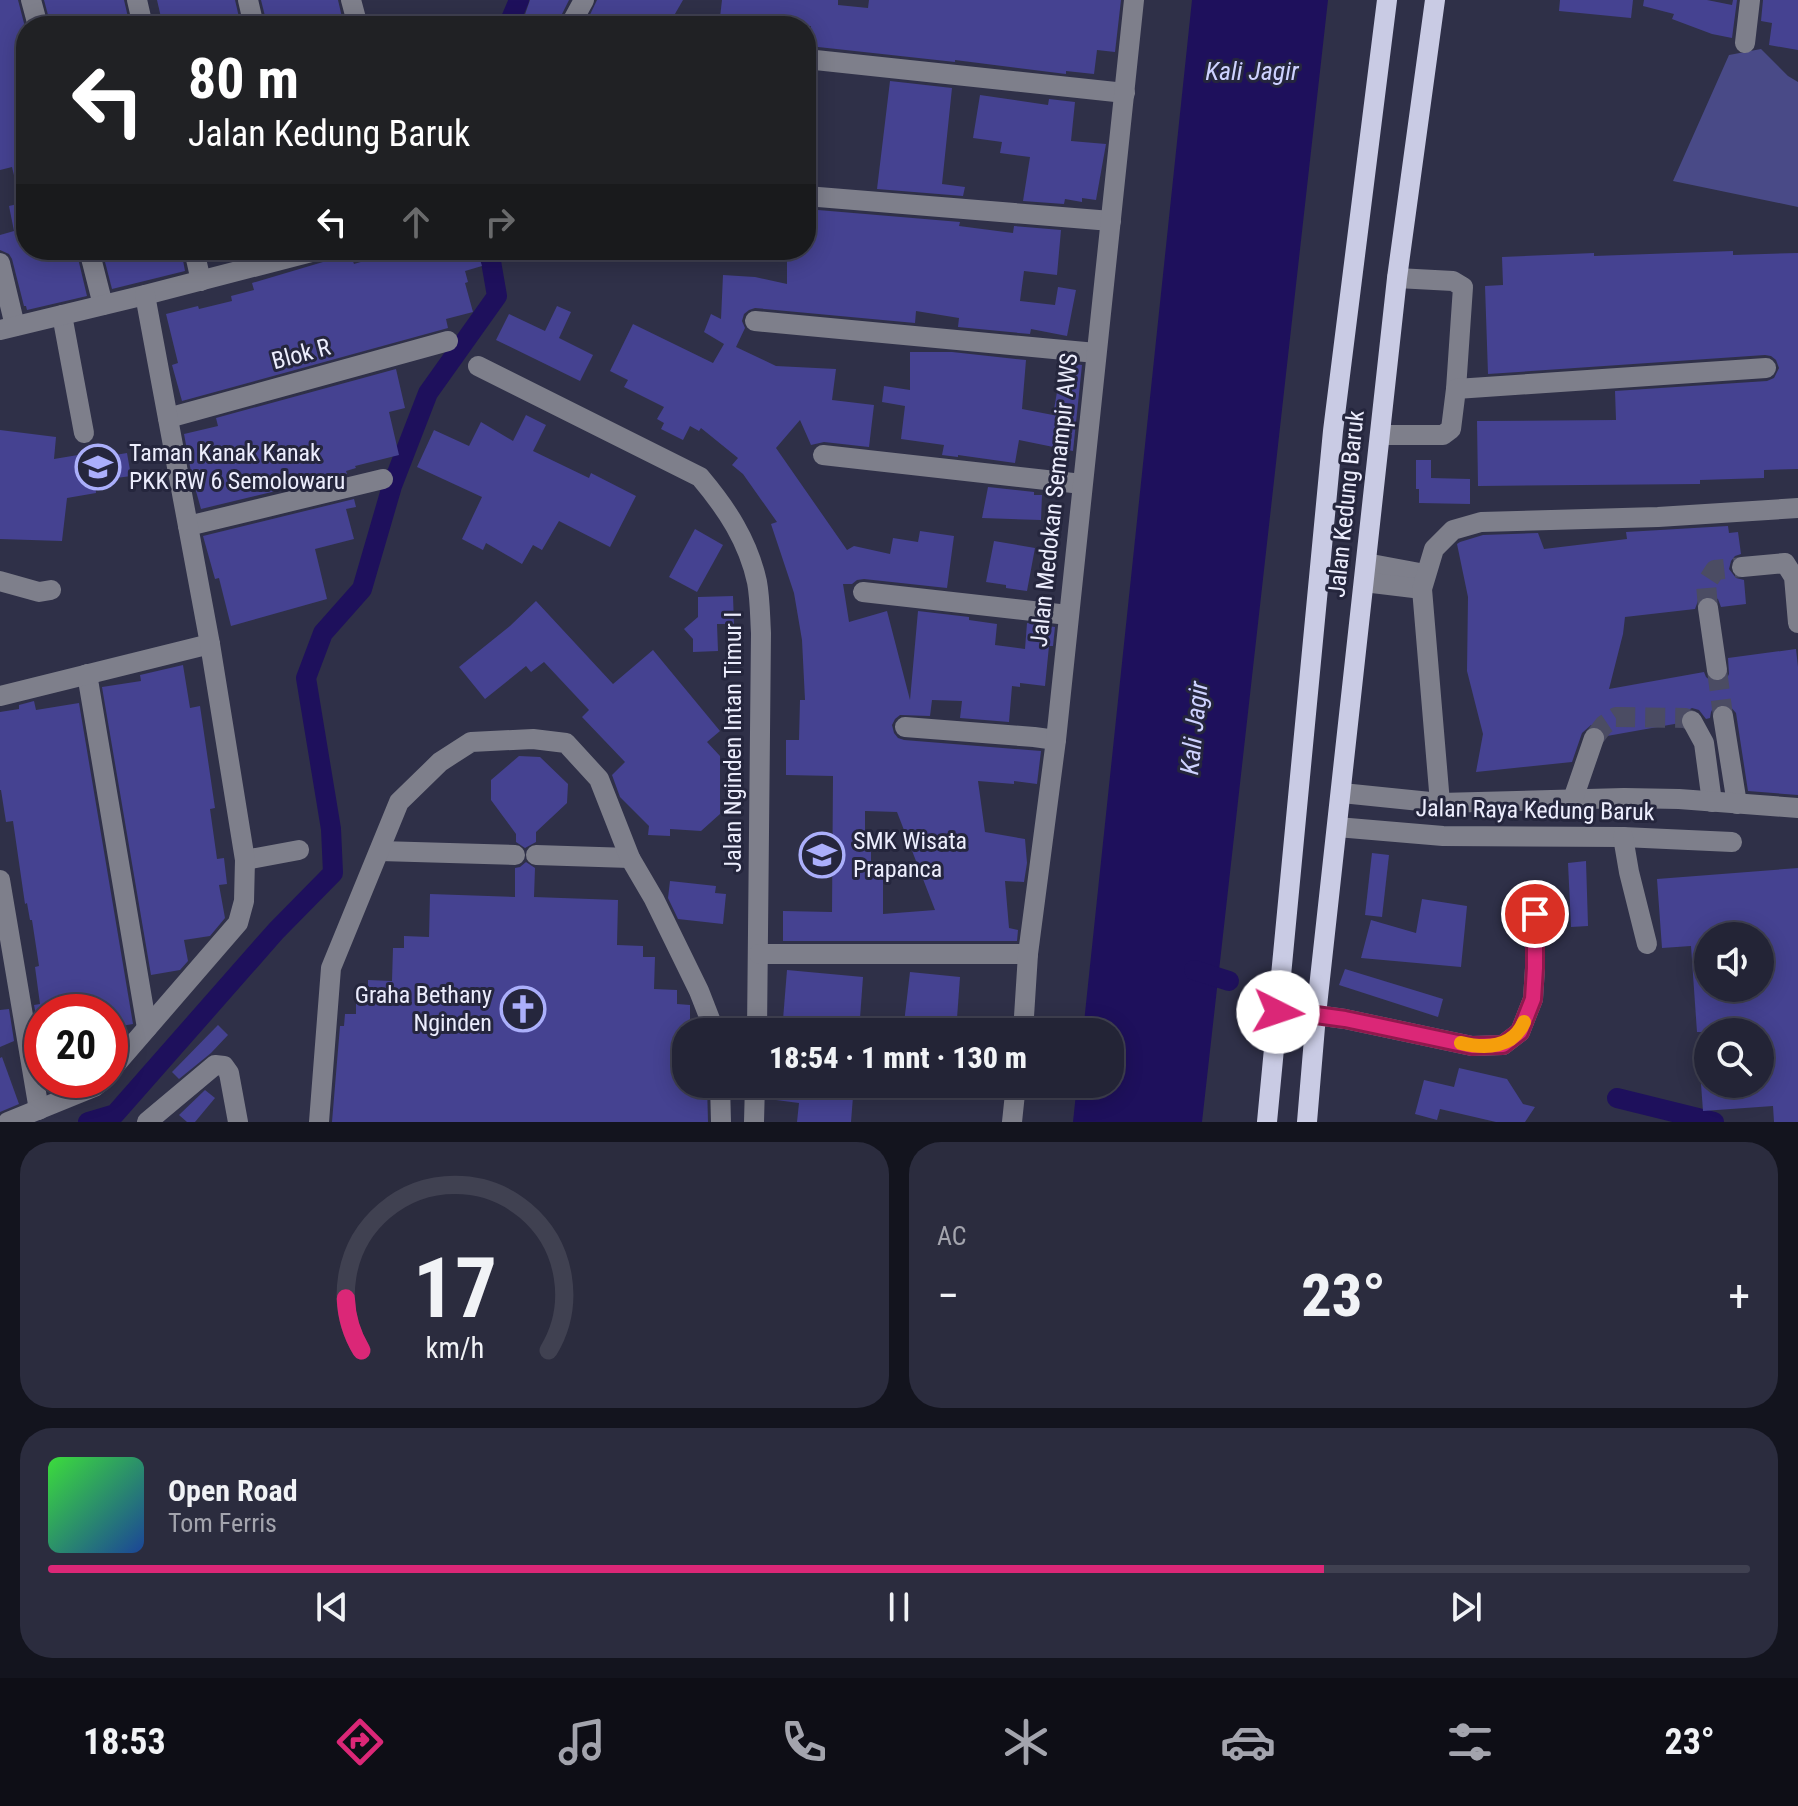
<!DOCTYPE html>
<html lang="id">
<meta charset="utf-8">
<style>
body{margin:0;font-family:"Roboto Condensed",sans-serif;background:#2b2c3e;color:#f1f3f6;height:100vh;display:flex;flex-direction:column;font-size:30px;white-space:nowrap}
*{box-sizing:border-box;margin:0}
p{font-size:26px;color:#a3a4ad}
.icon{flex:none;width:44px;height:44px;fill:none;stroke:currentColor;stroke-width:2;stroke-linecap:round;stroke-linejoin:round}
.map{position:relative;height:1122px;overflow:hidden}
.drawer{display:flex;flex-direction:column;gap:20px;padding:20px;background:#13141e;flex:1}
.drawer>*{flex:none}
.guide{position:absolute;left:16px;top:16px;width:800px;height:244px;border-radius:32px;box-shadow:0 4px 20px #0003,0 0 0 2px #404151;background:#202124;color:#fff;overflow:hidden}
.buttons{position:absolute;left:1694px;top:922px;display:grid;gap:16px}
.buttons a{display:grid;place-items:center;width:80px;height:80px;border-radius:50%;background:#232436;box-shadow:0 4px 20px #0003,0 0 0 2px #404151;font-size:40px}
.speed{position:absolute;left:24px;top:994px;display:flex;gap:16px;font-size:40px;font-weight:700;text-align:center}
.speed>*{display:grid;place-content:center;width:104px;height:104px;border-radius:50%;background:#232436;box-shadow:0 4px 20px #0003,0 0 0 2px #404151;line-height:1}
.speed .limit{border:12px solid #d22;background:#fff;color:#111}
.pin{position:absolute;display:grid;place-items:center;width:68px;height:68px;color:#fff;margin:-34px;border:4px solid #fff;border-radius:50%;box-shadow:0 2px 8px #0007}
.me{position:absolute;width:88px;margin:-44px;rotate:94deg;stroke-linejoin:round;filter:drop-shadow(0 0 6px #0008)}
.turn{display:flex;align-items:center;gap:28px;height:168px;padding:0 40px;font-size:36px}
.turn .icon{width:104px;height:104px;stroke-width:2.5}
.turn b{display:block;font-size:56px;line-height:68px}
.lanes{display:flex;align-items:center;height:76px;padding:0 40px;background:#0003;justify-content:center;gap:40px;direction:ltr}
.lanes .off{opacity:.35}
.big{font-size:60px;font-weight:800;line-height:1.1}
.drawer .tile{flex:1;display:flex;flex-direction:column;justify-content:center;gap:12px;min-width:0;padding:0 28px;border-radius:32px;background:#2b2c3e}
.drawer .dial{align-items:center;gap:0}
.dial svg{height:208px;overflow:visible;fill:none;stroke:#404151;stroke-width:7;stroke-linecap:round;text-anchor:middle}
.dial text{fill:#f1f3f6;stroke:none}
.song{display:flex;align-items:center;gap:24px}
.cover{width:96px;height:96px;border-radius:12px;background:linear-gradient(135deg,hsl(120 70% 55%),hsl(220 70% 35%))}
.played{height:8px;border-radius:4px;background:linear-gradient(90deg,#db2777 75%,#404151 75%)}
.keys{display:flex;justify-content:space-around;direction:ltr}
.heat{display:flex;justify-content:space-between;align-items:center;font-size:44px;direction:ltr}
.drawer .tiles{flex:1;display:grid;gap:20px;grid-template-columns:1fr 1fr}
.tile:last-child{grid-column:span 2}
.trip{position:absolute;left:672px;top:1018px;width:452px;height:80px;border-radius:32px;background:#232436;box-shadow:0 4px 20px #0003,0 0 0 2px #404151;font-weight:800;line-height:80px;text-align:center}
.dock{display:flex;height:128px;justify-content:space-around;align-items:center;background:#0e0e16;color:#a3a4ad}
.dock .icon{width:56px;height:56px}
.dock .on{color:#db2777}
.dock b{font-size:36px;color:#f1f3f6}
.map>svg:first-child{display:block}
.green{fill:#494a87}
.water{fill:#1e105c}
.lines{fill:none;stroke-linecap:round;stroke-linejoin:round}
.canal{stroke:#1e105c;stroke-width:20}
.building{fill:#454291;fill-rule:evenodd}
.minor-tunnel{stroke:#4b4c63;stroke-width:20;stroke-dasharray:20 10;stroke-linecap:butt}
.minor{stroke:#7e7f8b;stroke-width:20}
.major{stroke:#c9cbe4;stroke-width:20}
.route-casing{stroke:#8e194d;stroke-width:20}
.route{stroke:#db2777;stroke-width:14}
.slow{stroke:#f59e0b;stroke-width:14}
.labels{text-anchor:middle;stroke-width:6;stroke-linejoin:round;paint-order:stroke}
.street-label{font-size:24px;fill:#ecedfd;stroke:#25263d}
.poi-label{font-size:24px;fill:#ecedfd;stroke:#25263d;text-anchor:start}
.water-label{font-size:26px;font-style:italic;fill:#ced2ff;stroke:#25263d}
</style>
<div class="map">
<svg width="1798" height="1122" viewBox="0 0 1798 1122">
<rect width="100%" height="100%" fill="#2f3048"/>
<!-- green -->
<path class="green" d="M1761 49 1788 76 1798 82V207L1673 181 1729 55Z"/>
<!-- water -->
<path class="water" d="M1192 0H1328L1202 1122H1073L1077 1084H1110V1032H1083Z"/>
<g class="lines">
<!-- canal -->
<g class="canal">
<path d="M508 26 519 0"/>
<path d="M1194 970 1229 981"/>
<path d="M1617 1098 1714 1122"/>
<path d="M88 1122 115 1114 276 931 333 873 331 829 306 678 323 633 362 589 392 486 428 393 497 296 489 250"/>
</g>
</g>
<!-- building -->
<g class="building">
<path d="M0 0H18L26 31V199L20 200 12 167 0 170Z"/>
<path d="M44 0H124L130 26H51Z"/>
<path d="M157 0H235L241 26H163Z"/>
<path d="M261 0H338L344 26H274L270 14 265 16Z"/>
<path d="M530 0H569L561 16 559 26H521Z"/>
<path d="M597 0H683L668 26H596L587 21Z"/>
<path d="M722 0H838V5L868 8 869 0H1121L1115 52 1097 50 1094 74 1066 71V74L955 60V62L809 46 811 26H719Z"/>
<path d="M1560 0H1633L1631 18 1559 11Z"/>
<path d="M1644 0H1707L1732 5 1733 0H1737L1732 38 1712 34 1672 19 1674 14 1643 6Z"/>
<path d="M1763 0H1798V50L1769 45 1772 23 1761 21Z"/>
<path d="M890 81 952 88 942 184 965 187 963 196 877 189Z"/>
<path d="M980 95 1048 105 1049 99 1075 102 1071 141 1106 144 1096 200 1082 198V202L1065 199 1064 204 1023 201 1030 157 1000 153 1002 142 973 138Z"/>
<path d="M26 202V250H76L87 296 27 310 26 306H24L12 259 9 254 0 250V235L14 231 9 206Z"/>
<path d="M806 209 960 222 959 226 1013 233 1014 226 1061 230 1057 275 1024 271 1020 301 1055 305 1058 287 1076 290 1067 336 1031 329 1030 334 958 327 959 318 916 311 915 323 755 308 749 310 744 314 742 321 745 328 736 347 776 366 836 369 832 400 874 405 869 447 824 442 811 445 800 420 776 448 847 550 854 546 890 554 893 538 918 542 920 531 954 536 947 588 864 579 857 580 852 584H843L849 622 887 611 910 700 918 611 969 617V620L997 624 995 645 1025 649 1027 623 1055 627 1053 646H1049L1045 686 1020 683V687L1012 686 1009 722 960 718 962 701 932 700 930 716 900 715 895 719 892 725 894 733 898 738 904 740 1041 751 1037 784 1014 781V784L978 781 985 832 1025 839 1027 863 1024 882 1005 881 1009 928 1018 930 1017 941H783V911L832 912 833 776 786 775V740H799L800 700H805L802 640 794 593 771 524 777 522 743 474 732 465 738 458 701 428 699 431 690 426 683 440 661 429 664 423 657 419 664 407 624 387 628 380 610 371 633 324 713 363 724 344 704 332 711 314 721 319 723 275 755 277 787 284V250H806ZM865 811 897 812 935 910 883 914V876H871V841H865Z"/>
<path d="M102 250H181L185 271 112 289Z"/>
<path d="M332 250H334L335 260 351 256 354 264 401 250H477L482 266 465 271 468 282 465 283 473 312 446 319 448 328 182 401 172 365 178 363 166 314 198 306 199 309 232 301 231 296 254 290 252 283 323 262 329 259Z"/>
<path d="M1733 251V255L1798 253V469L1764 470V478L1700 480V484L1478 486 1477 421 1616 420 1615 391 1767 381 1774 378 1779 368 1776 360 1771 356 1765 355 1488 374 1485 286 1503 285 1502 257 1594 253V256Z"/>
<path d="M557 306 571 312 559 338 593 355 580 381 496 340 509 314 545 331Z"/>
<path d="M910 352H952L1026 360 1022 409 1053 415 1062 363 1082 365 1073 451 1019 440 1015 463 958 455V457L942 455 944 445 901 439 905 406 882 402 884 386 910 390Z"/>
<path d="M396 369 405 408 389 412 399 455 355 466 356 468 346 471 347 474 201 509 192 477 184 434 218 426 216 418Z"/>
<path d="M526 415 546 425 533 451 589 478 591 473 636 496 610 547 559 521 542 550 533 545 522 564 486 543 483 550 462 539 482 497 417 467 434 430 469 446 481 422 513 441Z"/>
<path d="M0 430 56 437 54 459 90 453 91 459 127 453 131 476 95 481 96 493 67 498 62 541 0 539Z"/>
<path d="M1416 460H1431V478L1470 479V504L1419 503V489H1416Z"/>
<path d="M988 487 1034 492V495H1042L1041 520 982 518Z"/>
<path d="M354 499 356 507 346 509 354 539 315 549 327 599 231 626 219 578 215 579 203 536Z"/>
<path d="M1728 526 1729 533 1738 532 1741 554 1735 556 1731 561 1729 569 1736 578 1744 580 1746 604 1721 607 1718 599 1707 595 1699 598 1695 609 1625 617 1623 634 1609 689 1704 672 1706 677 1712 682 1720 683 1726 680 1729 674 1728 658 1796 649 1798 667V795L1748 791 1736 713 1728 704 1722 703 1714 706 1711 712 1710 718 1706 719 1699 710 1692 708 1681 714 1680 723 1607 736 1604 730 1599 726 1591 725 1582 733 1572 762 1476 772 1483 734 1467 671 1468 597 1457 544 1460 542 1483 535 1538 533 1544 549 1627 539 1626 532Z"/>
<path d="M695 529 723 545 697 592 669 577Z"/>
<path d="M994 541 1035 548 1027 591 1006 588V585L986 582Z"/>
<path d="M733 596 734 624H717L718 651 693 652V639L684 629 698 617V597Z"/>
<path d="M536 601 613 684 653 650 720 731 707 742 720 756V814L701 831 670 829V836L648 835 649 826 620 797 612 775 625 762 582 717 589 710 544 662 531 672 526 666 485 699 459 667 510 626Z"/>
<path d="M183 665 190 708 200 706 215 808 210 809 217 859 224 858 227 884 219 885 225 918 210 936 184 940 188 961 180 970 151 975 102 687 141 681 140 675Z"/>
<path d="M34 701 36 710 79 703 133 1024 110 1028V1012H42V1030L39 1031 34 1005 40 1004 35 967 39 966 32 920H30L27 903 25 904 13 821 6 822 1 790H0V712L19 709V705Z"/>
<path d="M519 756 540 757 568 784 567 803 536 832V842L525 848 516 842V834L491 800V780Z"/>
<path d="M1372 853 1389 855 1382 917 1365 915Z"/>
<path d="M1586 861 1588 926 1571 927 1568 863Z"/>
<path d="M526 862 535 868 534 897 618 900 617 945 643 946V957H655L654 989 677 990V1004L690 1005V1032H686V1084H707L708 1122H332L340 1026H344L345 1014H356V993L368 994V980L392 981 393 948H404V936L429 937 430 894 515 897V868L520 867Z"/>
<path d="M1798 868V1122H1774L1773 1106 1703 1111 1701 1084H1760V1032H1697L1691 946 1662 948 1657 879ZM1708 936H1760V988H1708Z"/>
<path d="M670 881 716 886 715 893 726 894 723 924 678 919 668 898Z"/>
<path d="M1422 899 1467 906 1461 967 1361 958 1371 920 1416 933Z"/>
<path d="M1345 969 1443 999 1438 1017 1339 985Z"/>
<path d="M787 970 863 977 859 1032H782Z"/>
<path d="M910 972 960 977 956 1032H903Z"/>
<path d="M9 1009 14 1041 0 1047V1010Z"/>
<path d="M218 1025 228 1035 211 1053 179 1079 172 1072Z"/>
<path d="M2 1057 19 1104 0 1112V1058Z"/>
<path d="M1459 1068 1507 1079 1523 1104 1535 1107 1525 1122H1496L1440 1109 1437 1120 1415 1114 1424 1080 1454 1087Z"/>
<path d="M777 1084H854L851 1122H797L799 1103 776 1100Z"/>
<path d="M205 1090 215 1098 195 1122H187L179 1115Z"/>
</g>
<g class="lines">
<!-- minor-tunnel -->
<g class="minor-tunnel">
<path d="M1708 608 1706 584 1715 570 1742 567"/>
<path d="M1717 670 1723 716"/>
<path d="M1594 738 1604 725 1616 717 1685 718 1692 721"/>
</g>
<!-- minor -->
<g class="minor">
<path d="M31 0 38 26"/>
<path d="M137 0 143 26"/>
<path d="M248 0 254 26"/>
<path d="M351 0 358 26"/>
<path d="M572 26V22L584 0"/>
<path d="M1745 43 1750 0"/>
<path d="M806 59 1125 93"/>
<path d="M806 196 1111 221"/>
<path d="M89 250 103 305"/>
<path d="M194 250 201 281"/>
<path d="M0 263 15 326"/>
<path d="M1397 278 1453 281 1463 287 1456 389"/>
<path d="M62 315 84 433"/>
<path d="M755 321 1096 353"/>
<path d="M0 330 145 295 319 250"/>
<path d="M478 366 700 477C727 509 748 541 757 582 760 598 760 616 761 633L757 1032"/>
<path d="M168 418 448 341"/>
<path d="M1380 435H1443L1451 429 1456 389 1766 368"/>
<path d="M823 455 1082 484"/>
<path d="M188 526 383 479"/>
<path d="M1366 563 1425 574"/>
<path d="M1742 567 1785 563 1794 577 1798 623"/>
<path d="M0 581 39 592 51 590"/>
<path d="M1364 582 1422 589"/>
<path d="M863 592 1068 615"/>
<path d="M1708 608 1717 670"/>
<path d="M87 674 147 1028"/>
<path d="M0 696 210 644"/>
<path d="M1723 716 1737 804"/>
<path d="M1692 721 1704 743 1712 802"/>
<path d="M905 727 1034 737 1056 740"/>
<path d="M1342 793 1440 803 1624 798 1679 799 1798 808"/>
<path d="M1573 799 1594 738"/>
<path d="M1440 803 1422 589 1434 549 1453 530 1481 522 1658 517 1798 508"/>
<path d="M1337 827 1443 836 1623 837 1732 842"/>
<path d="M1623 837 1629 872 1647 944"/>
<path d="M380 851 515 855"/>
<path d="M536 855 630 858"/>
<path d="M245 860 299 850"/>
<path d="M0 880 39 1110"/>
<path d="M759 954H1028"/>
<path d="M1278 1012 1316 1015 1345 1019 1472 1046 1503 1045 1520 1032 1533 999 1535 968V914"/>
<path d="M1023 1032 1028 954 1056 740 1134 0"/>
<path d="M110 1071 238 923 244 901 245 860 210 644 145 295"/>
<path d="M720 1084 721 1122"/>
<path d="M8 1122 94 1087 103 1080"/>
<path d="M147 1122 215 1065 224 1066 229 1073 238 1122"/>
<path d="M319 1122 331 968 399 802 440 762 471 742 533 739 566 743 599 779 630 858 654 899 699 991 715 1032"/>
<path d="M754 1122 755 1084"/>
<path d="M1012 1122 1016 1084"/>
</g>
<!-- major -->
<g class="major">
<path d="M1267 1122 1333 431 1387 0"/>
<path d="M1307 1122 1316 1015 1397 278 1435 0"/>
</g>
</g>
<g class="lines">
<!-- route casing -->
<g class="route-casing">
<path id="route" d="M1278 1012 1316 1015 1345 1019 1472 1046 1503 1045 1520 1032 1533 999 1535 968V914"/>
</g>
<!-- route -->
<use href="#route" class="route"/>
<!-- slow -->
<path class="slow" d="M1461 1043C1486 1049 1513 1048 1524 1022"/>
</g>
<!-- icons -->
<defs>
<g id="school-ring" transform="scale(2.3)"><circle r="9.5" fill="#25263d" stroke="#abaffb" stroke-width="1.5"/><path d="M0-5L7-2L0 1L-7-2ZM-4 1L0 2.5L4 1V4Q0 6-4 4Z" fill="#abaffb"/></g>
<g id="church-ring" transform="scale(2.3)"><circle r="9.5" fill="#25263d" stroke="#abaffb" stroke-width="1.5"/><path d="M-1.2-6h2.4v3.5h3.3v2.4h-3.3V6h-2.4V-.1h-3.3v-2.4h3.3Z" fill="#abaffb"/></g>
</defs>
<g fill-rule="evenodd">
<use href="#school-ring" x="98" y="467"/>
<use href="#school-ring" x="822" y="855"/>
<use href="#church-ring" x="523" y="1009"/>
</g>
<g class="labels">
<!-- street labels -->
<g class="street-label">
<text transform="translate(301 354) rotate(-15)" y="8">Blok R</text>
<text transform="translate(1054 500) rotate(-84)" y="8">Jalan Medokan Semampir AWS</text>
<text transform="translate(1346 504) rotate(-84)" y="8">Jalan Kedung Baruk</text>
<text transform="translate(733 742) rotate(-90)" y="8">Jalan Nginden Intan Timur I</text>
<text transform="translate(1535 810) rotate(1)" y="8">Jalan Raya Kedung Baruk</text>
</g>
<!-- poi labels -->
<g class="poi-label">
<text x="129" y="461">Taman Kanak Kanak<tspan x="129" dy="28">PKK RW 6 Semolowaru</tspan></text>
<text x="853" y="849">SMK Wisata<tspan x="853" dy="28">Prapanca</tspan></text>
<text x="492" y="1003" text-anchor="end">Graha Bethany<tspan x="492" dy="28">Nginden</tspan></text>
</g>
<!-- water labels -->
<g class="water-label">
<text x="1252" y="80">Kali Jagir</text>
<text transform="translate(1194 728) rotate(-84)" y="9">Kali Jagir</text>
</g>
</g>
</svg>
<div class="buttons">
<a><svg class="icon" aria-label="sound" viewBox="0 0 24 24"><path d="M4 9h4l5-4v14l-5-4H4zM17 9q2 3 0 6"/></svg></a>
<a><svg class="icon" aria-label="search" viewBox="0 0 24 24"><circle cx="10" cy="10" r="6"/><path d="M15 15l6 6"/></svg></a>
</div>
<div class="speed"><div class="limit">20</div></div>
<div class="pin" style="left:1535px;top:914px;background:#d93025"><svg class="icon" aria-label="arrive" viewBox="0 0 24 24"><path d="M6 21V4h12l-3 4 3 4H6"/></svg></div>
<svg class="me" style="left:1278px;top:1012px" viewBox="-20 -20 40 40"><circle r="19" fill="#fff"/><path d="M0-13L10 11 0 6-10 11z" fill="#db2777"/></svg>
<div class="trip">18:54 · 1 mnt · 130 m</div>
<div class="guide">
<div class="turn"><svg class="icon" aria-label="left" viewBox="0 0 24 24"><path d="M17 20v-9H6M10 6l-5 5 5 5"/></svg><div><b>80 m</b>Jalan Kedung Baruk</div></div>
<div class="lanes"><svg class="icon" aria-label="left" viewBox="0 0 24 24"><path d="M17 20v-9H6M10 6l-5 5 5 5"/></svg><svg class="icon off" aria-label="ahead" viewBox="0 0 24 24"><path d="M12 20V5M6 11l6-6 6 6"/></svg><svg class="icon off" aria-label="right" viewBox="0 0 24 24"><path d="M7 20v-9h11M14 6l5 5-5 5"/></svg></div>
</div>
</div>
<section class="drawer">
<div class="tiles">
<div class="tile dial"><svg viewBox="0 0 100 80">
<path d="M14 69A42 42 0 1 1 86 69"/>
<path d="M14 69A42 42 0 0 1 8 49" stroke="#db2777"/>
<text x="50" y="56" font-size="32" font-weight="700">17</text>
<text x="50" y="72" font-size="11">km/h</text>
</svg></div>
<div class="tile"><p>AC</p>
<div class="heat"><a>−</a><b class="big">23°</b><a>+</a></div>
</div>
<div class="tile">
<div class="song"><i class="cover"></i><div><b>Open Road</b><p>Tom Ferris</p></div></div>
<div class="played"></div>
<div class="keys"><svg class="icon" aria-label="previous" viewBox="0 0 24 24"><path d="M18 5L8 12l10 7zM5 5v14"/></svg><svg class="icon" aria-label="pause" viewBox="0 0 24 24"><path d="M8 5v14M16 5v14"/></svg><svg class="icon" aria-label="next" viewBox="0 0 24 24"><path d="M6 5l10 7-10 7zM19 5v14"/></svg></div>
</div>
</div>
</section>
<nav class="dock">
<b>18:53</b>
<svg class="icon on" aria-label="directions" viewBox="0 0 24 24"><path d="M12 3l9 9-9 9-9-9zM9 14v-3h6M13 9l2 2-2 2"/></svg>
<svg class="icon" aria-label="music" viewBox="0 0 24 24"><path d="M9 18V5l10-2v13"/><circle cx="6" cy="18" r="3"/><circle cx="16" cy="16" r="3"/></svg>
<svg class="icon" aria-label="phone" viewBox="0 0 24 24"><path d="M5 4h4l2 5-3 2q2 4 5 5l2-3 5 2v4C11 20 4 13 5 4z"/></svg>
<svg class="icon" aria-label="climate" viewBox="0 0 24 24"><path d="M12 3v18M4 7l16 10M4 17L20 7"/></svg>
<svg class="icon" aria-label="car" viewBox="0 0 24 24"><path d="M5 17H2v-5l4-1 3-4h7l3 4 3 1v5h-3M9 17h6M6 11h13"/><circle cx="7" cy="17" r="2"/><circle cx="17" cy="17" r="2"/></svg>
<svg class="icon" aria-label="filters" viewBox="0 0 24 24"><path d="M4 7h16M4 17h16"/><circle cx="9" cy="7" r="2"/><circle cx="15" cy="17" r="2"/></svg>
<b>23°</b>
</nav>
